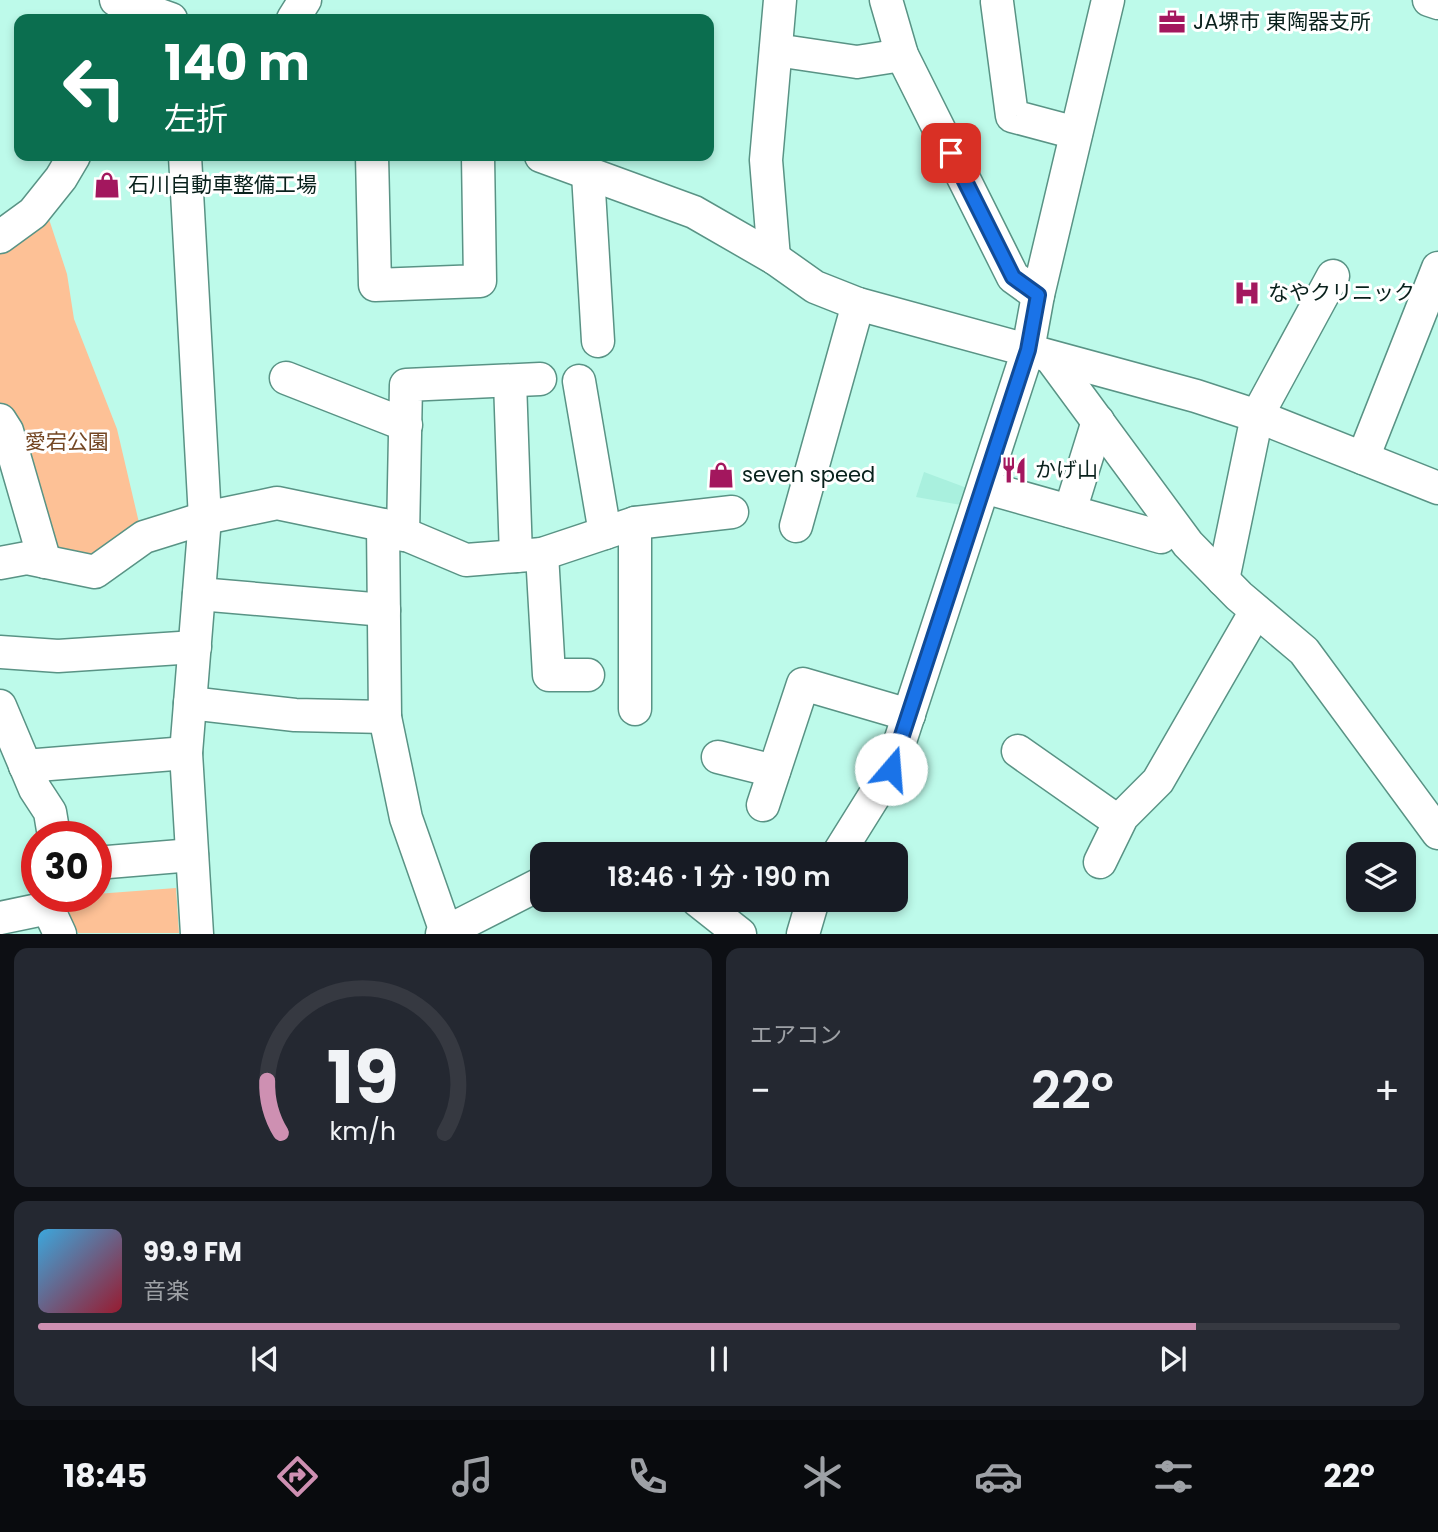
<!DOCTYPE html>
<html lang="ja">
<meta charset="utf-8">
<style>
body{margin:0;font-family:Poppins,"Noto Sans JP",sans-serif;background:#242831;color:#f1f3f6;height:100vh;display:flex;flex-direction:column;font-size:26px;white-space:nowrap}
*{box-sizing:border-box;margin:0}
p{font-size:23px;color:#9ea1a6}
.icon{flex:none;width:38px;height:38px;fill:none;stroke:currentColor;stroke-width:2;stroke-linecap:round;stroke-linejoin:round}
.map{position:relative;height:934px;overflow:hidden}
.side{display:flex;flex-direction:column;gap:14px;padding:14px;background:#0d0f14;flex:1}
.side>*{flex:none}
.hud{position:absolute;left:14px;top:14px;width:700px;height:147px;border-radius:14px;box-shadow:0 4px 10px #0003;background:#0b6e4f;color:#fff;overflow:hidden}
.tools{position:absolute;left:1346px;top:842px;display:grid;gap:14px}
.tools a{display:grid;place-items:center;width:70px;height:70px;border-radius:14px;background:#171b24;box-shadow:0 4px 10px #0003;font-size:35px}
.speed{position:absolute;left:21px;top:821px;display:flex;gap:14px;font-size:35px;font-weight:700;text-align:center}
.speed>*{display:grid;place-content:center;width:91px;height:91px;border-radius:50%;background:#171b24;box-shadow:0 4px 10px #0003;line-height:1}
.speed .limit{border:10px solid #d22;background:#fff;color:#111}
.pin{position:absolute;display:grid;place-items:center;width:60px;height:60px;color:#fff;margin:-30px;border-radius:14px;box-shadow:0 4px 10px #0006}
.me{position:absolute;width:77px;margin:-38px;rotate:18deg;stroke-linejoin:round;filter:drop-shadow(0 0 5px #0008)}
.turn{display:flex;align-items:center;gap:24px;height:147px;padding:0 35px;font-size:32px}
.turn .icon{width:91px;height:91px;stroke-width:2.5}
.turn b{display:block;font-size:49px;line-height:60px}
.big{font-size:52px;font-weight:600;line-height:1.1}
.side .tile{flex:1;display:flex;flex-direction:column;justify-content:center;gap:10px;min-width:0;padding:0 24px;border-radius:14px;background:#242831}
.side .dial{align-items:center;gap:0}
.dial svg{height:182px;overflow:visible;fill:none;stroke:#363941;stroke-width:7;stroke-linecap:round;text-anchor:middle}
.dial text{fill:#f1f3f6;stroke:none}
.song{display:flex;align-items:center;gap:21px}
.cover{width:84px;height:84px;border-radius:10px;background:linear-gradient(135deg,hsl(200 70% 55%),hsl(350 70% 35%))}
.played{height:7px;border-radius:4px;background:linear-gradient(90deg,#ce90b2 85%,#363941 85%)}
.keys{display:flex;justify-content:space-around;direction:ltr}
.heat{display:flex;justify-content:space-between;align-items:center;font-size:38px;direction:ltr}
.side .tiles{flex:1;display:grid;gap:14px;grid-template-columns:1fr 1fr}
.tile:last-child{grid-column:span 2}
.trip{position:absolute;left:530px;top:842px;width:378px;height:70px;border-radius:14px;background:#171b24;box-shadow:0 4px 10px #0003;font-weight:600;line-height:70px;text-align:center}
.tabs{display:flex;height:112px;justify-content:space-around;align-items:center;background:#090b0e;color:#9ea1a6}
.tabs .icon{width:49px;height:49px}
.tabs .current{color:#ce90b2}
.tabs b{font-size:32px;color:#f1f3f6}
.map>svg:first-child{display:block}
.built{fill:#a9f0de}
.green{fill:#fdc196}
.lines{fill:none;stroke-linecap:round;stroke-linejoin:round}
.minor-casing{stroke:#599385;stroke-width:35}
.minor{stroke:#fff;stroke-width:32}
.route-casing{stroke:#114b97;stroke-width:18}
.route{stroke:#1a73e8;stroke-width:12}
.labels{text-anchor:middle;stroke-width:6;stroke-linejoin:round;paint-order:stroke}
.poi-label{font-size:21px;fill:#09211c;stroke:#fff;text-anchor:start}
.park-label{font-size:21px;fill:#734623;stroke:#fff}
</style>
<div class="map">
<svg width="1438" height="934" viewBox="0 0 1438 934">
<rect width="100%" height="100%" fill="#bdfaea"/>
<!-- built -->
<path class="built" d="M924 472 967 488 961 505 916 497Z"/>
<!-- green -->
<g class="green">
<path d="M46 210 67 274 74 319 117 429 140 527 94 560 48 554 0 414V243Z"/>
<path d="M176 888 179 933H78L71 919 66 896H96V894Z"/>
</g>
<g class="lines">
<!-- minor casing -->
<g class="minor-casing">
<g id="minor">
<path d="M116 0 171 19"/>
<path d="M886 0 902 55 1013 277 1038 295"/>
<path d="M1429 0 1438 3"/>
<path d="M997 2 1012 116 1076 133"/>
<path d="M293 19 305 0"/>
<path d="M776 50 857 62 902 55"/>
<path d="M185 156 205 518 186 753 197 934"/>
<path d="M372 156 375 285 480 281 478 156"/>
<path d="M541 156 694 212 774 258 815 287 858 304 1196 396 1257 416 1438 488"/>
<path d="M588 174 598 341"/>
<path d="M0 237 33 213 61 178 74 156"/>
<path d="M774 258 766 160 780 0"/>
<path d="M1051 358 1188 544 1239 596 1304 651 1438 833"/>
<path d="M286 378 406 425"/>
<path d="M510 381 516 556"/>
<path d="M579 381 605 533"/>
<path d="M0 420 7 431 45 562"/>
<path d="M1363 458 1438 268"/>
<path d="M984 487 1161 537"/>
<path d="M1070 511 1098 421"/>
<path d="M635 523V709"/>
<path d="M796 526 858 304"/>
<path d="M403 535 406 385 540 379"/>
<path d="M542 554 549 675H588"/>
<path d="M0 563 27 558 95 572 144 537 205 518 277 503 383 525 466 560 542 554 635 523 732 512"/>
<path d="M1223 580 1257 416 1333 276"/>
<path d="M199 594 384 610"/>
<path d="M0 652 58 656 195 647"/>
<path d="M190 703 295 715 385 717 383 525"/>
<path d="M0 706 35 789 50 812 54 836"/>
<path d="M385 717 406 818 446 932"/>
<path d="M1018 751 1119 822"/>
<path d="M718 757 774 771"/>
<path d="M25 766 186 753"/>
<path d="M763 805 803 684 909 715"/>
<path d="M838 854 891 769 1028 350 1038 295 1108 0"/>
<path d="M1100 862 1122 817 1158 781 1256 611"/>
<path d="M96 863 192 855"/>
<path d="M50 896 48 908 60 934"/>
<path d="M697 900 740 934"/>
<path d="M0 918 48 908"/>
<path d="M442 934 542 883"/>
<path d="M803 934 813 900"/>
</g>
</g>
<!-- minor -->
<use href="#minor" class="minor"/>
</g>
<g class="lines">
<!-- route casing -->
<g class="route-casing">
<path id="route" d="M891 769 1028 350 1038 295 1013 277 951 153"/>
</g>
<!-- route -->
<use href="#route" class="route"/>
</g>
<!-- icons -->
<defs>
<g id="office-bare" transform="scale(2.1)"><path d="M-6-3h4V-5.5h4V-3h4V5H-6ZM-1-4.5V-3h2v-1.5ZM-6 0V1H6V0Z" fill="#a3175e" stroke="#fff" stroke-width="2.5" paint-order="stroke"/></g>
<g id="shop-bare" transform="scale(2.1)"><path d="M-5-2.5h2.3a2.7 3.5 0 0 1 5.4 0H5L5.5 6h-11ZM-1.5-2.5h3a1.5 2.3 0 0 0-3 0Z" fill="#a3175e" stroke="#fff" stroke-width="2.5" paint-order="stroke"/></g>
<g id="hospital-bare" transform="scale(2.1)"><path d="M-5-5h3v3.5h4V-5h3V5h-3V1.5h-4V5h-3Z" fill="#a3175e" stroke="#fff" stroke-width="2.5" paint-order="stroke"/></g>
<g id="restaurant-bare" transform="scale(2.1)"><path d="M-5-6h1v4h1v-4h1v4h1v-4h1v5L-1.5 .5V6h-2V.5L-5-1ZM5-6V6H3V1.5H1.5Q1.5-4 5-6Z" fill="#a3175e" stroke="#fff" stroke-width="2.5" paint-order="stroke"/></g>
</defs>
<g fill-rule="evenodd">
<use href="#office-bare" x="1172" y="22"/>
<use href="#shop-bare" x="107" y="185"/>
<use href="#hospital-bare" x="1247" y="293"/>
<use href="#restaurant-bare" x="1014" y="470"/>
<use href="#shop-bare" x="721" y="475"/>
</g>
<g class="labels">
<!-- poi labels -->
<g class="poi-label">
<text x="1193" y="29">JA堺市 東陶器支所</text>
<text x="128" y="192">石川自動車整備工場</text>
<text x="1268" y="300">なやクリニック</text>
<text x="1035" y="477">かげ山</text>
<text x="742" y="482">seven speed</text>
</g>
<!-- park labels -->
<g class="park-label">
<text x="67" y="449">愛宕公園</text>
</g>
</g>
</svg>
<div class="tools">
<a><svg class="icon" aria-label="layers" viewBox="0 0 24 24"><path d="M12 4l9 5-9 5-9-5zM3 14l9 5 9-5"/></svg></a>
</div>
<div class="speed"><div class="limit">30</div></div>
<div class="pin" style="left:951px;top:153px;background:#d93025"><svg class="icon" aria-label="arrive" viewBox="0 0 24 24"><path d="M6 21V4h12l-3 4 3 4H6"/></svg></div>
<svg class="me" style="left:891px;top:769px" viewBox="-20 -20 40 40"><circle r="19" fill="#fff"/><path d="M0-13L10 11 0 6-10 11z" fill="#1a73e8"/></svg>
<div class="trip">18:46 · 1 分 · 190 m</div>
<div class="hud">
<div class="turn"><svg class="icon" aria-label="left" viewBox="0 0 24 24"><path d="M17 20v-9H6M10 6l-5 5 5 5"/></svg><div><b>140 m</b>左折</div></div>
</div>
</div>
<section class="side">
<div class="tiles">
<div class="tile dial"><svg viewBox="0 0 100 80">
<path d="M14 69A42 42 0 1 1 86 69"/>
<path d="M14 69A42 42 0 0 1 8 46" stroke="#ce90b2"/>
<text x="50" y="56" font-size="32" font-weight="700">19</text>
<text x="50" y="72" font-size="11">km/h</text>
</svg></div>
<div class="tile"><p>エアコン</p>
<div class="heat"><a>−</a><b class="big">22°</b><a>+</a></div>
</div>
<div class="tile">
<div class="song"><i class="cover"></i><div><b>99.9 FM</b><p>音楽</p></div></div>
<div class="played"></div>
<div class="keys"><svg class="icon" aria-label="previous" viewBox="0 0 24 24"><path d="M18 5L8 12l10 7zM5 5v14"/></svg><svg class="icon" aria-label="pause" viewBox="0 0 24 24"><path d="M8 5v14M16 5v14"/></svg><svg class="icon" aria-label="next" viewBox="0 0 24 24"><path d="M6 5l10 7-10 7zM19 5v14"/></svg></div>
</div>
</div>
</section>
<nav class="tabs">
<b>18:45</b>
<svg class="icon current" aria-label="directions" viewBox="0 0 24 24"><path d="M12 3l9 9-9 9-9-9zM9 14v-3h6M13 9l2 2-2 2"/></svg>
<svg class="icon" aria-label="music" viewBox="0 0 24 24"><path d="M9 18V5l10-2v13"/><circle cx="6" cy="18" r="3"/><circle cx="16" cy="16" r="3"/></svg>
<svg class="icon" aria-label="phone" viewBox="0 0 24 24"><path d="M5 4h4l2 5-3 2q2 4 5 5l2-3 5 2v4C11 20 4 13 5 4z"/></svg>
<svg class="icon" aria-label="climate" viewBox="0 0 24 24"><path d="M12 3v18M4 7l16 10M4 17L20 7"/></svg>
<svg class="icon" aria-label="car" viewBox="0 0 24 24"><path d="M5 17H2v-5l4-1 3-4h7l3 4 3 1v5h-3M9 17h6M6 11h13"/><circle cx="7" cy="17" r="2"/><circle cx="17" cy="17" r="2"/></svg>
<svg class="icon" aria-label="filters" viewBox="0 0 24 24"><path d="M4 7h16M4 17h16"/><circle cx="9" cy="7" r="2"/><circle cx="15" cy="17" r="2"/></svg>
<b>22°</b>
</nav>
